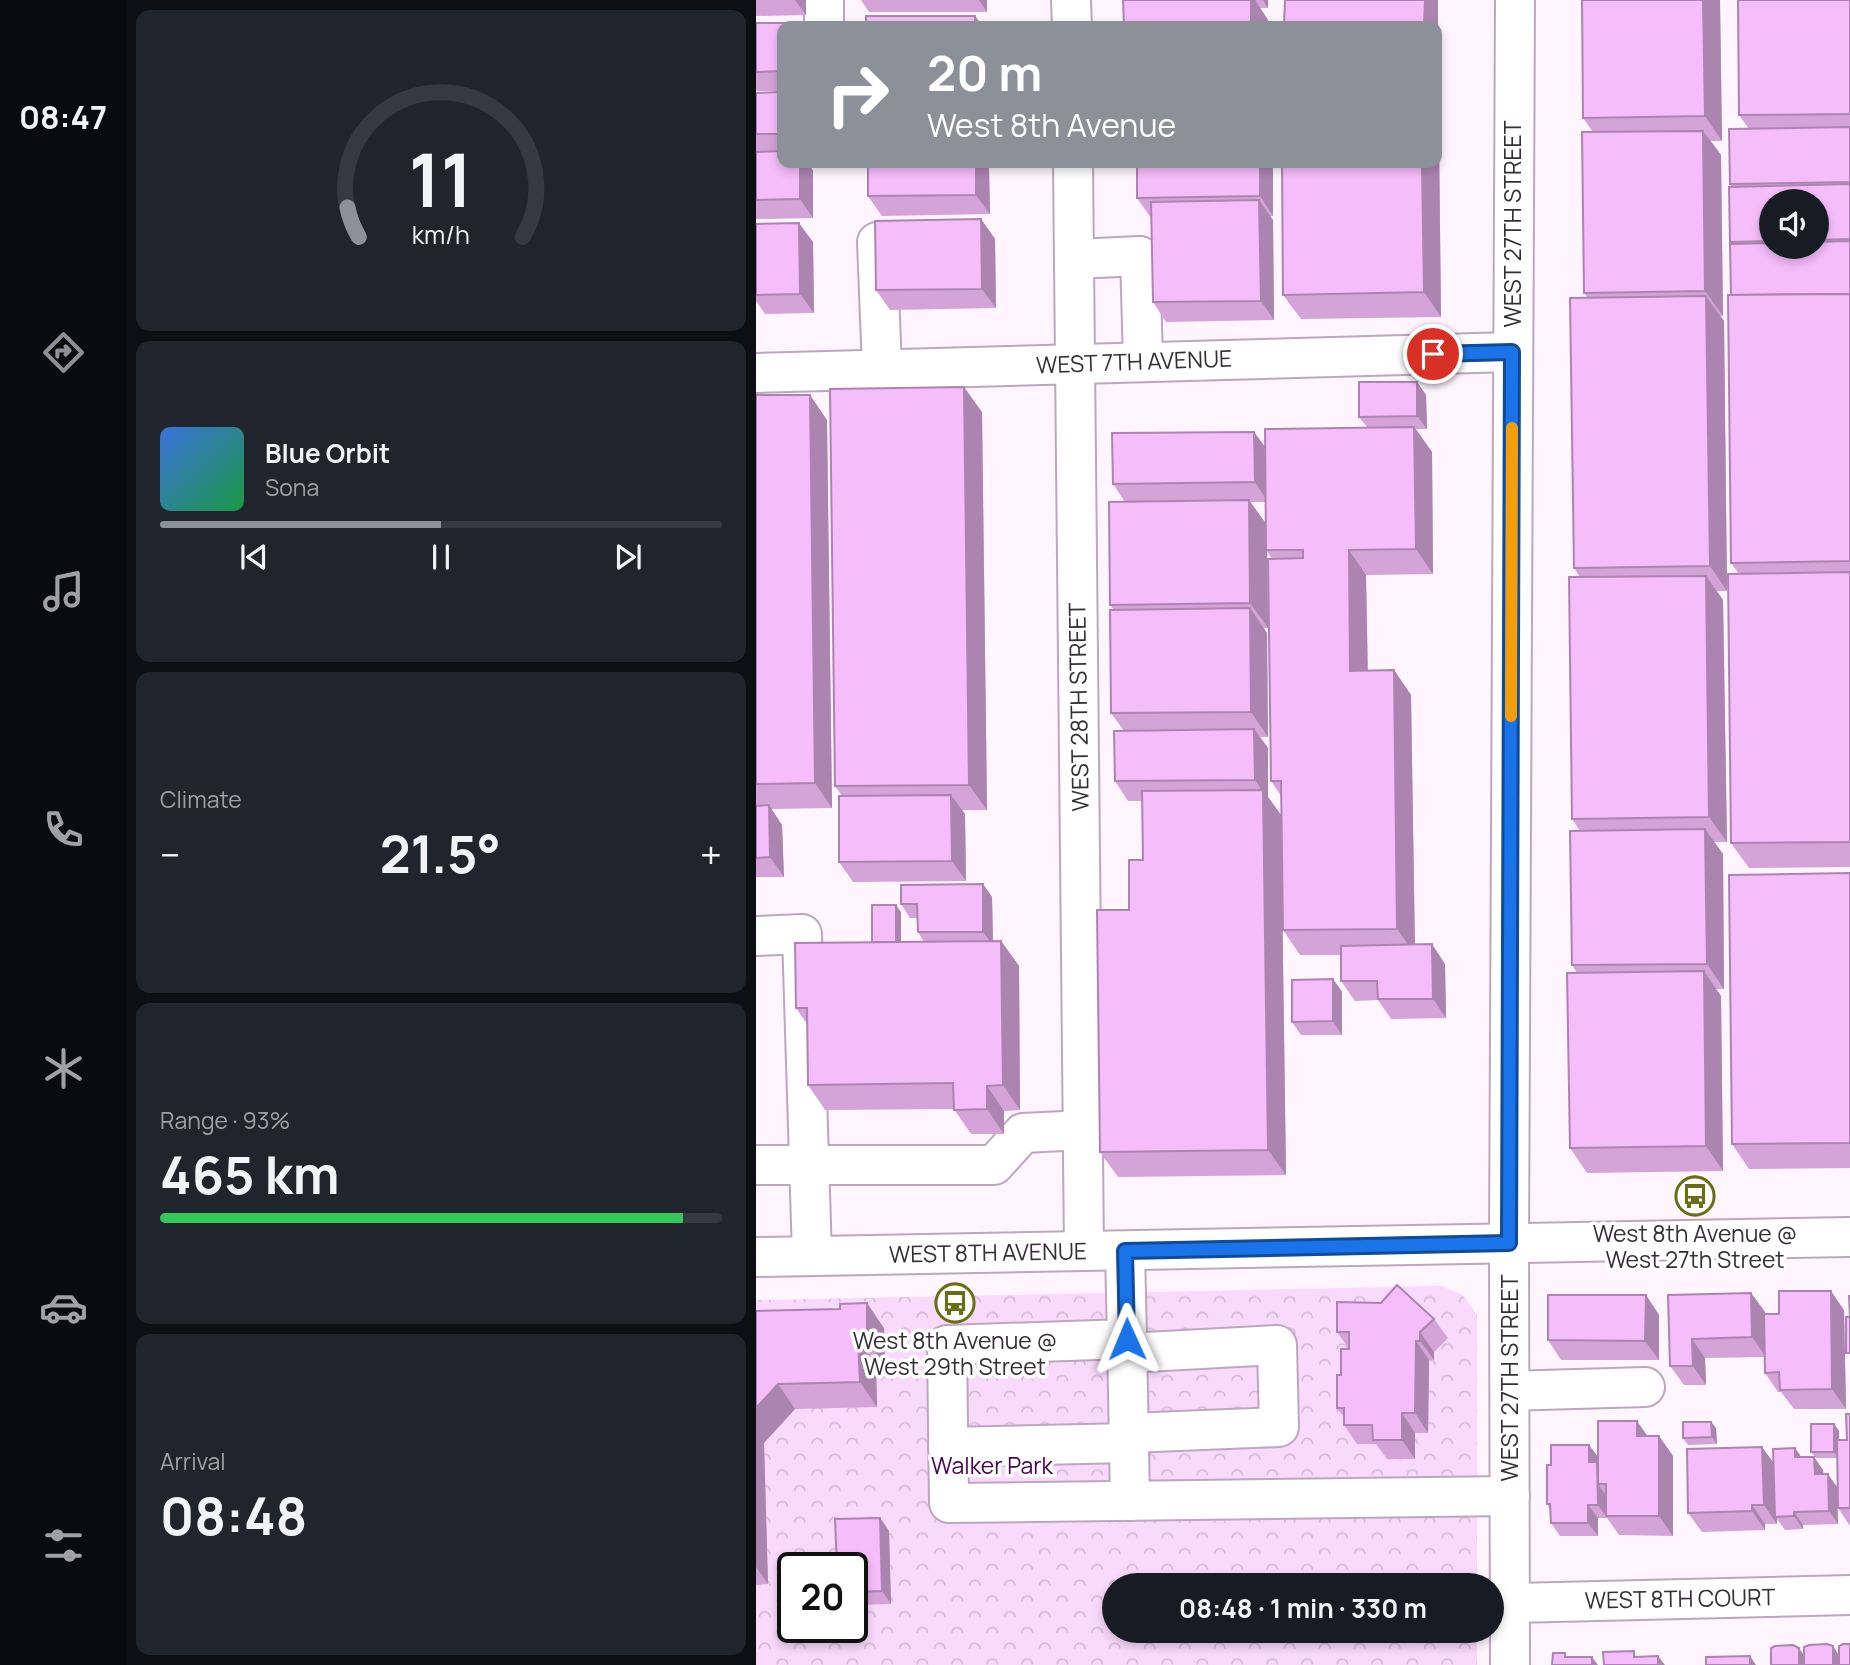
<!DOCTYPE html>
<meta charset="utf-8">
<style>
body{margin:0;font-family:Manrope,sans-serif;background:#20242c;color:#f1f3f6;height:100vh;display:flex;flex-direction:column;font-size:26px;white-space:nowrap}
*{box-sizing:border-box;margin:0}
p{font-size:23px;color:#9ea1a6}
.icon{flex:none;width:38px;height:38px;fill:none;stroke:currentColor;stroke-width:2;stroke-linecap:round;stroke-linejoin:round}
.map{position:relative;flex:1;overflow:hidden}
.sheet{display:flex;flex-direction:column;gap:10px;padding:10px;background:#0d0f14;width:630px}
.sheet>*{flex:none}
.hud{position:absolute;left:21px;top:21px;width:665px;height:147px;border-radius:14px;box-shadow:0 4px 10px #0003;background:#8c9099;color:#fff;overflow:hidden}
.fabs{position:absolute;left:1003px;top:189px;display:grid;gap:14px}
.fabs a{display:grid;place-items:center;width:70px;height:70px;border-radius:50%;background:#171b24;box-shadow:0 4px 10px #0003;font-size:35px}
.speed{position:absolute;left:21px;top:1552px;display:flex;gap:14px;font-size:35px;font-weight:700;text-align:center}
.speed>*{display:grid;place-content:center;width:91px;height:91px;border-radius:50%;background:#171b24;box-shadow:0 4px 10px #0003;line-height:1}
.speed .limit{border:4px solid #111;border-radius:10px;background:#fff;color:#111}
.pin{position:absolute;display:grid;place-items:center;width:60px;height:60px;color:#fff;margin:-30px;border:4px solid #fff;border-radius:50%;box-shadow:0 2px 7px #0007}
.me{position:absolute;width:77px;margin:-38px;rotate:359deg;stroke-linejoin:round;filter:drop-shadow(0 0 5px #0008)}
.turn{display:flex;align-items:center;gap:24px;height:147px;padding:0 35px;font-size:32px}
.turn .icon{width:91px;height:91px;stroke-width:2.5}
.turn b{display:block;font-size:49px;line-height:60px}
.big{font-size:52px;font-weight:700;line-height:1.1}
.sheet .widget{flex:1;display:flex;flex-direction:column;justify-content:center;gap:10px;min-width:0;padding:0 24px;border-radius:14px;background:#20242c}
.sheet .dial{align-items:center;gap:0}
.dial svg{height:182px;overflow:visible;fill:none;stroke:#363941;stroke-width:7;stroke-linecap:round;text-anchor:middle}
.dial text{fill:#f1f3f6;stroke:none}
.song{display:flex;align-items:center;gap:21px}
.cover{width:84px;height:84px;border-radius:10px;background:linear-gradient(135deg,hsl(220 70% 55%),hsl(140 70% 35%))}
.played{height:7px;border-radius:4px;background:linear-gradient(90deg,#8c9099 50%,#363941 50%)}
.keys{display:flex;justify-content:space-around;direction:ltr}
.heat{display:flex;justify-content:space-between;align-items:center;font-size:38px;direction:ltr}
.charge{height:10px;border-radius:5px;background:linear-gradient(90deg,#34c759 93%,#363941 0)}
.trip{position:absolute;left:346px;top:1573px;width:402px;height:70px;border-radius:35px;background:#171b24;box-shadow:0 4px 10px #0003;font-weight:700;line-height:70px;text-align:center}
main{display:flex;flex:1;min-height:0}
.tab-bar{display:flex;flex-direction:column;width:126px;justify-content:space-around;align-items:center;background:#090b0e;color:#9ea1a6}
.tab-bar .icon{width:49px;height:49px}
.tab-bar .on{color:#8c9099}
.tab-bar b{font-size:32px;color:#f1f3f6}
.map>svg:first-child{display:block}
.park{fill:url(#park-crowns);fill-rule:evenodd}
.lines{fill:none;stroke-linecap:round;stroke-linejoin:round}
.minor-casing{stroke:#bda7bf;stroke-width:42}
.minor{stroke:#fff;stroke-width:38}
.wall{fill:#d4a3d8;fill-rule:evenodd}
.shaded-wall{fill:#ac84b0}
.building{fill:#f6bdfb;stroke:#ac84b0;stroke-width:2}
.route-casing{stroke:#114b97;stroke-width:18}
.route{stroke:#1a73e8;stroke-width:12}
.slow{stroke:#f59e0b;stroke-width:12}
.labels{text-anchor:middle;stroke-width:7;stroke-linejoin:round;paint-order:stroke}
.street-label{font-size:23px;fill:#372f38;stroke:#fff}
.poi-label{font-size:23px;fill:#372f38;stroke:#fff}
.park-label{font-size:23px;fill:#4a0451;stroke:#fff}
</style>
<main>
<nav class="tab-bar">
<b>08:47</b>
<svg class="icon on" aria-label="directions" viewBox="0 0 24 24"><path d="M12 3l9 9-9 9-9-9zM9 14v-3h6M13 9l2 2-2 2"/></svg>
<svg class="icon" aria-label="music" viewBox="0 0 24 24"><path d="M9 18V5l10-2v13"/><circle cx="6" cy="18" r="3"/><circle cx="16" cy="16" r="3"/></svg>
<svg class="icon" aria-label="phone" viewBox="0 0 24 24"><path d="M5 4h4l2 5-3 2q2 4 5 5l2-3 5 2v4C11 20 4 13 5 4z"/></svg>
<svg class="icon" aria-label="climate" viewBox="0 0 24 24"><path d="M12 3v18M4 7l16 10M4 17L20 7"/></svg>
<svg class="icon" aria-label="car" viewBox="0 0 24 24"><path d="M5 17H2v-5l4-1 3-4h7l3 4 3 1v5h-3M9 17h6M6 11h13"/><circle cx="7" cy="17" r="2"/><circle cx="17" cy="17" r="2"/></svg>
<svg class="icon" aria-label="filters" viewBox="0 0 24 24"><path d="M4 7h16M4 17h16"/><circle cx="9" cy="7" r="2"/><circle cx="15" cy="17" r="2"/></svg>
</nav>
<section class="sheet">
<div class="widget dial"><svg viewBox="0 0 100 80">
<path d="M14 69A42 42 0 1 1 86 69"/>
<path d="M14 69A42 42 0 0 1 9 56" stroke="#8c9099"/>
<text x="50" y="56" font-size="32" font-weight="700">11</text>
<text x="50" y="72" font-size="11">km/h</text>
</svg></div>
<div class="widget">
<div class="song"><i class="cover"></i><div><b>Blue Orbit</b><p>Sona</p></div></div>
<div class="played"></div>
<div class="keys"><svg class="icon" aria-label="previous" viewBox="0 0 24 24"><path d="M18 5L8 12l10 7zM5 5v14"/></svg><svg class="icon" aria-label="pause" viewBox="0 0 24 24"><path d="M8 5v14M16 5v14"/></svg><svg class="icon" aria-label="next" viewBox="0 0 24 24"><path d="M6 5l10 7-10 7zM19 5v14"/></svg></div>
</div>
<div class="widget"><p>Climate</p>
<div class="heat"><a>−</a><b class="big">21.5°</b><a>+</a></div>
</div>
<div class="widget"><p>Range · 93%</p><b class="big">465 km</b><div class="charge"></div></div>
<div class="widget"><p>Arrival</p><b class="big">08:48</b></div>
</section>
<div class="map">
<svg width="1094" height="1665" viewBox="0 0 1094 1665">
<defs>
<pattern id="park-crowns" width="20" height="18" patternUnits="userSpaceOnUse" patternTransform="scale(1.75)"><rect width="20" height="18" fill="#f9d9fc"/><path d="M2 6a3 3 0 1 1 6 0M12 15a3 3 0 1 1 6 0" fill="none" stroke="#d6bbd9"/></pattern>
</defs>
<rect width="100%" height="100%" fill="#fef5ff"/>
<!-- park -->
<path class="park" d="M685 1286 707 1295 721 1315V1585L359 1586V1631H721V1665H0V1300ZM37 1568H96V1628H37Z"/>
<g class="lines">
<!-- minor casing -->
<g class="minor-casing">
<g id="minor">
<path d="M68 0V26"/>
<path d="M315 0 316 26"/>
<path d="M317 163 328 1251"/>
<path d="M121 242 126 369"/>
<path d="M319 259 384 256 387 361"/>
<path d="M0 373 756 352"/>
<path d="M0 936 46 934 56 1256"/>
<path d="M0 1165H238L267 1133 327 1130"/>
<path d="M369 1251 371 1339 191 1345 193 1503 754 1496"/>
<path d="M0 1257 1094 1237"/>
<path d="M371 1339 374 1501"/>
<path d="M371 1353 521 1345 523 1427 373 1433"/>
<path d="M754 1391 889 1387"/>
<path d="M192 1447 373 1443"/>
<path d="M754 1603 1094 1595"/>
<path d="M754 1665 753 1243 759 0"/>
</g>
</g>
<!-- minor -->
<use href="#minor" class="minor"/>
</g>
<!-- wall -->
<g class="wall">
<path d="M0 0H50V15L0 16Z"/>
<path d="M105 0H231V12H113Z"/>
<path d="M367 0H512V8H504L512 20Z"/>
<path d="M964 0 966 141H955L965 155 967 316H964L968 321 971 591H961L967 600 971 842H958L967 854 968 989H960L965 996 967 1171 831 1173 814 1148 821 973 816 965 824 831 816 819 824 577 818 568 832 298 828 293 837 132 827 118Z"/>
<path d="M1094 0V867L993 868 975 843 983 574 975 563 976 244 974 242 976 187 974 184 993 129 983 115ZM1015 201H1060V247H1015Z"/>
<path d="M0 23 26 26V91H0Z"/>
<path d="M682 48 685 317 545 319 527 295Z"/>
<path d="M0 93 26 97V163H52L57 171V218L0 219Z"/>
<path d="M381 163H517V216H514L517 220 518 320 410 322 397 302 395 218 381 198Z"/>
<path d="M233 168 234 214 126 216 112 196Z"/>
<path d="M225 219 239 239 240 308 134 310 120 290Z"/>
<path d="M0 224 57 242 58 313 9 314 0 301Z"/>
<path d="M661 382 670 395 671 429H660L676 452 677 574 610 575 612 671 638 670 655 695 659 945 689 964 690 1018 635 1019 622 1000 599 1001 585 981V955H544L527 930 525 796 515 781 516 559 511 551 512 628H508L511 633 512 737H504L512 748V797L525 815 530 1175 362 1177 344 1152 373 910 387 860 386 801H372L359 781 368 731 355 713 358 610 354 605 369 502 357 484 498 432 509 447 611 427 603 417ZM494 502H510V524Z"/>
<path d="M0 395 71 420 76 808 15 809 26 825 28 877H0Z"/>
<path d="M226 412 231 810H206L209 814 210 881 97 882 83 862 86 796 79 786Z"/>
<path d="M1094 873V1168L993 1169 976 1144Z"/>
<path d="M227 884 236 897 237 941H245L263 966 264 1110 248 1111V1134H215L198 1109 69 1110 52 1085 51 1024 40 1008 116 942 145 912V942H168L162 932V918H154L145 904Z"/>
<path d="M577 979 586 992V1035H545L536 1022Z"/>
<path d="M995 1293 1009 1312V1314L1088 1310 1090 1409H1038L1025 1392H1022L1009 1373 1008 1357 949 1358 950 1385H928L914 1366 912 1295Z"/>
<path d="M890 1295 903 1315V1360H805L792 1340Z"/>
<path d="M0 1311 128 1328 129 1365 120 1366 121 1407 39 1409 8 1443 12 1584 0 1585Z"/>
<path d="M678 1319 692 1338 678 1352V1360H673L672 1433H659V1459H631L620 1444H601L588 1425V1417L581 1408 585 1375 593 1349 581 1332Z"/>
<path d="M1094 1414V1526L1082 1508 1081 1458H1060L1055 1452 1078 1424 1083 1431V1440H1091Z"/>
<path d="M955 1422 960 1428 961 1444 932 1445 927 1438Z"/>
<path d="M892 1436H903L917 1456V1536L863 1535 851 1518H842V1536H804L795 1523 794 1509 791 1504 795 1465 842 1457Z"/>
<path d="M1046 1457H1058L1067 1470 1068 1474 1081 1487 1082 1524 1047 1525V1529L1029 1530 1021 1519V1524H1009V1530L946 1532 932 1513 1018 1464Z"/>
<path d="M124 1518 133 1531 135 1604 96 1605V1568Z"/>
</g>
<!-- shaded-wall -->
<g class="shaded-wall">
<path d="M39 0H50V15Z"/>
<path d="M223 0H231V12Z"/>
<path d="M495 0H499L512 20 513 26H495Z"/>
<path d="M507 0H512V8Z"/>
<path d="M669 0H682V46L681 44V26H668Z"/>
<path d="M947 0H964L966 141 949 116Z"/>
<path d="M219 16 227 26H219Z"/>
<path d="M681 47 682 48 685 317 668 292 666 163H681Z"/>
<path d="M23 92 26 97V138L23 134Z"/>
<path d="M947 131 965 155 967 316 949 291Z"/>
<path d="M44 163H52L57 171V218L44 199Z"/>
<path d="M220 163H229L233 168 234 214 220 195Z"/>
<path d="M504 163H517V216L504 196Z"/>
<path d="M503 200 517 220 518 320 505 301Z"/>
<path d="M225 219 239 239 240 308 226 289Z"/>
<path d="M43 223 57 242 58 313 44 294Z"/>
<path d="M950 296 968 321 971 591 954 566Z"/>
<path d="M661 382 670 395 671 429 661 416Z"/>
<path d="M208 387 226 412 231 810 213 785Z"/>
<path d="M54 395 71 420 76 808 59 783Z"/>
<path d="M658 427 676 452 677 574 660 549Z"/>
<path d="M498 432 512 451V502L499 482Z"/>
<path d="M493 500 511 525 512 628 494 603Z"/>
<path d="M593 550 610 575 612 696 594 671Z"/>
<path d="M950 576 967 600 971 842 953 817Z"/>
<path d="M494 608 511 633 512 737 495 712Z"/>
<path d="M638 670 655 695 659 954 641 929Z"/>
<path d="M498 729 512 748V797L525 815 530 1175 512 1150 507 792 499 780Z"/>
<path d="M195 795 209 814 210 881 196 861Z"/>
<path d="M13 805 26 825 28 877 14 857Z"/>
<path d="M949 829 967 854 968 989 951 964Z"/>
<path d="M227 884 236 897 237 945 227 932Z"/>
<path d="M140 905 145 912V950L140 943Z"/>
<path d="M245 941 263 966 264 1110 247 1085Z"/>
<path d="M676 944 689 964 690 1018 677 999Z"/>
<path d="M948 971 965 996 967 1171 950 1146Z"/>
<path d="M577 979 586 992V1035L577 1021Z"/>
<path d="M231 1086 248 1111V1134L231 1109Z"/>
<path d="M1075 1291 1088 1310 1090 1409 1076 1389Z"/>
<path d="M995 1293 1009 1312 1010 1357 996 1337Z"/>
<path d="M890 1295 903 1315V1360L889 1341Z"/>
<path d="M111 1303 128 1328 129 1365 111 1340Z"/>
<path d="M664 1332 678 1352V1360L664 1341Z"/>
<path d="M936 1339 949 1358 950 1385 937 1366Z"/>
<path d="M102 1341 120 1366 121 1407 104 1382Z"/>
<path d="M660 1341 673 1360 672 1433 659 1413Z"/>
<path d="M22 1384 39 1409 8 1443 12 1584 0 1567V1408Z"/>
<path d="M646 1413 659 1433V1459L646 1440Z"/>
<path d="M881 1421 895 1441 881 1436Z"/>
<path d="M955 1422 960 1428 961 1444 956 1437Z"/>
<path d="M1078 1424 1083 1431V1458L1078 1452Z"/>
<path d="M903 1436 917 1456V1536L903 1516Z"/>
<path d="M833 1445 843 1458 850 1484H842L851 1497 850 1516 851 1518 842 1505 833 1462Z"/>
<path d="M1006 1447 1020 1466 1019 1517 1021 1519V1524L1008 1505Z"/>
<path d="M1039 1448 1049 1462 1039 1457Z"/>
<path d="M1058 1457 1067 1470 1068 1487 1059 1474Z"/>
<path d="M1072 1474 1081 1487 1082 1524 1073 1511Z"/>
<path d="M832 1505 842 1518V1536L832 1523Z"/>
<path d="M996 1505 1009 1524V1530L996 1511Z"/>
<path d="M1038 1512 1047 1525V1529L1038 1516Z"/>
<path d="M124 1518 133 1531 135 1604 126 1591Z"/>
<path d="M1077 1646 1086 1660V1665H1077Z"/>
<path d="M1043 1648 1052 1661V1665H1043Z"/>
<path d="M902 1656 909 1665H902Z"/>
<path d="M994 1656 1000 1665H994Z"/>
<path d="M836 1657 842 1665H836Z"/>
</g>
<!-- building -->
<g class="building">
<path d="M367 0H495V26H368Z"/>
<path d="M529 0H669L668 26H667L664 23 528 24Z"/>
<path d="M826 0H947L949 116 827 118Z"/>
<path d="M982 0H1094V114L983 115Z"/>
<rect x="110" y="16" width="109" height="10"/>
<path d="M0 23H36V26H26V71L0 72Z"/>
<path d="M664 23V26H524V24Z"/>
<path d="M23 92V134H0V93Z"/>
<path d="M1094 127V182L974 184 973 129Z"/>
<path d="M947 131 949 291 828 293 826 132Z"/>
<path d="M26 151V163H44V199L0 200V152Z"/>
<path d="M112 163H220V195L112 196Z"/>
<path d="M381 163H504V196L381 198Z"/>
<path d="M526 163H666L668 292 527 295Z"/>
<path d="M1094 184V239L1060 240V201H1015V241L974 242 973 187Z"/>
<path d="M503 200 505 301 397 302 395 202Z"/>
<path d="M225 219 226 289 120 290 119 221Z"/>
<path d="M43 223 44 294 0 295V224Z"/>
<path d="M1094 241V294L975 295 974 244 1015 243V247H1060V242Z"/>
<path d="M1094 294V561L975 563 972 295Z"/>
<path d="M950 296 954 566 818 568 814 298Z"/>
<path d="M603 382H661V416L603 417Z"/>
<path d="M208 387 213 785 79 786 74 389Z"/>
<path d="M0 395H54L59 783 0 784Z"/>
<path d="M658 427 660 549 593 550 594 671 638 670 641 929 527 930 525 781H515L512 559 547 558V550H510L509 429Z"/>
<path d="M498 432 499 482 357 484 356 433Z"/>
<path d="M493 500 494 603 354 605 353 502Z"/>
<path d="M1094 572V842L975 843 972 574Z"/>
<path d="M950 576 953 817 816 819 813 577Z"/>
<path d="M494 608 495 712 355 713 354 610Z"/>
<path d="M498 729 499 780 359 781 358 731Z"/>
<path d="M507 790 512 1150 344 1152 341 910H373V860H387L386 791Z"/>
<path d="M195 795 196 861 83 862V796Z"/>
<path d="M13 805 14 857 0 858V806Z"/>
<path d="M949 829 951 964 816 965 814 831Z"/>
<path d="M1094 873V1143L976 1144 973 875Z"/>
<path d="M227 884V932H162L161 904H145V885Z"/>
<rect x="116" y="905" width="24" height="37"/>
<path d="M245 941 247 1085 231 1086V1109L198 1110 197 1083 52 1085 51 1008H40L39 943Z"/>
<path d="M676 944 677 999H622L621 981H585V946Z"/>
<path d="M948 971 950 1146 814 1148 811 973Z"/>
<path d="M577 979V1021L536 1022V980Z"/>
<path d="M641 1285 678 1319 664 1332V1341H660L659 1413H646V1440H617L616 1425H588V1408H581V1375H585V1349H593V1332H581V1302L625 1303Z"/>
<path d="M1023 1291H1075L1076 1389 1024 1390 1023 1372 1009 1373 1008 1314H1023Z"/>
<path d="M995 1293 996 1337 936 1339 937 1366H914L912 1295Z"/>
<path d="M792 1295H890L889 1341 792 1340Z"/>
<path d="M1093 1296H1094V1353H1090V1317H1094Z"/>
<path d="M111 1303V1340L102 1341 104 1382 22 1384 0 1408V1311L84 1309V1304Z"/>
<path d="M1090 1414H1094V1508H1082L1081 1440H1091Z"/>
<path d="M842 1421H881V1436H903V1516H850V1484H842Z"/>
<path d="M927 1422H955L956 1437 927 1438Z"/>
<rect x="1055" y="1424" width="23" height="28"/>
<path d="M795 1445H833V1462H841L842 1505H832V1523H795L794 1504H791V1465H795Z"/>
<path d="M1006 1447 1008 1505H996V1511L932 1513 931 1449Z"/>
<path d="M1039 1448V1457H1058L1059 1474H1072L1073 1511 1038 1512V1516L1019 1517 1017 1449Z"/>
<path d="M124 1518 126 1591 96 1592V1568H81L79 1519Z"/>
<path d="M1071 1644 1077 1646V1665H1048V1647L1053 1645Z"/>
<path d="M1087 1644H1094V1665H1083V1646Z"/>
<path d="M1037 1645 1043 1648V1665H1015V1648L1019 1646Z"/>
<path d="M878 1651V1657L902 1656V1665H848L847 1652Z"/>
<path d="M797 1653H809V1657H836V1665H796Z"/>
<path d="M994 1656V1665H950V1657Z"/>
</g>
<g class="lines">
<!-- route casing -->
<g class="route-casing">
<path id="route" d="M371 1339 369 1251 753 1243 756 352 677 354"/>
</g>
<!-- route -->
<use href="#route" class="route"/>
<!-- slow -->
<path class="slow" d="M755 716 756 428"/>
</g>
<!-- icons -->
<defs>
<g id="bus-ring" transform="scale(2.0125)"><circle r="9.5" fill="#fff" stroke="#686e13" stroke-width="1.5"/><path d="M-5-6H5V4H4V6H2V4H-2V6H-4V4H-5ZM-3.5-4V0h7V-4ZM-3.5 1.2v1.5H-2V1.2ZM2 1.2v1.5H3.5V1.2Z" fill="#686e13"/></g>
</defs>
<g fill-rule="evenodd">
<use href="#bus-ring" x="939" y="1196"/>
<use href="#bus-ring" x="199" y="1303"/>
</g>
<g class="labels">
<!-- street labels -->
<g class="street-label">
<text transform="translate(757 224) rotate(-90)" y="8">WEST 27TH STREET</text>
<text transform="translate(378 362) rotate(-2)" y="8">WEST 7TH AVENUE</text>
<text transform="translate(323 707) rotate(-91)" y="8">WEST 28TH STREET</text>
<text transform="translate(232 1253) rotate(-1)" y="8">WEST 8TH AVENUE</text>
<text transform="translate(754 1378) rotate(-90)" y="8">WEST 27TH STREET</text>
<text transform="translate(924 1599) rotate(-1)" y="8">WEST 8TH COURT</text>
</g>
<!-- poi labels -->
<g class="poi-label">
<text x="939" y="1242">West 8th Avenue @<tspan x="939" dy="26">West 27th Street</tspan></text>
<text x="199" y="1349">West 8th Avenue @<tspan x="199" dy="26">West 29th Street</tspan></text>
</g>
<!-- park labels -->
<g class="park-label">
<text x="236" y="1474">Walker Park</text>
</g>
</g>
</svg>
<div class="fabs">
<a><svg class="icon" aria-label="sound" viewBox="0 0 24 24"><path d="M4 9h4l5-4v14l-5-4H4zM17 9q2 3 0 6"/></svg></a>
</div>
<div class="speed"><div class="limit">20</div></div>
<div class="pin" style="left:677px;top:354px;background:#d93025"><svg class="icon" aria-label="arrive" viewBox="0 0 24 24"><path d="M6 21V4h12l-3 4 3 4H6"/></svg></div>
<svg class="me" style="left:371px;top:1339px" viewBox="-20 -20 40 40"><path d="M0-17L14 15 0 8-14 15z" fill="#1a73e8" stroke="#fff" stroke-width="4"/></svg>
<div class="trip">08:48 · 1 min · 330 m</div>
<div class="hud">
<div class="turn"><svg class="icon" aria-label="right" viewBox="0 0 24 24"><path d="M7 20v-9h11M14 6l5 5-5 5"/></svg><div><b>20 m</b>West 8th Avenue</div></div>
</div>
</div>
</main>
